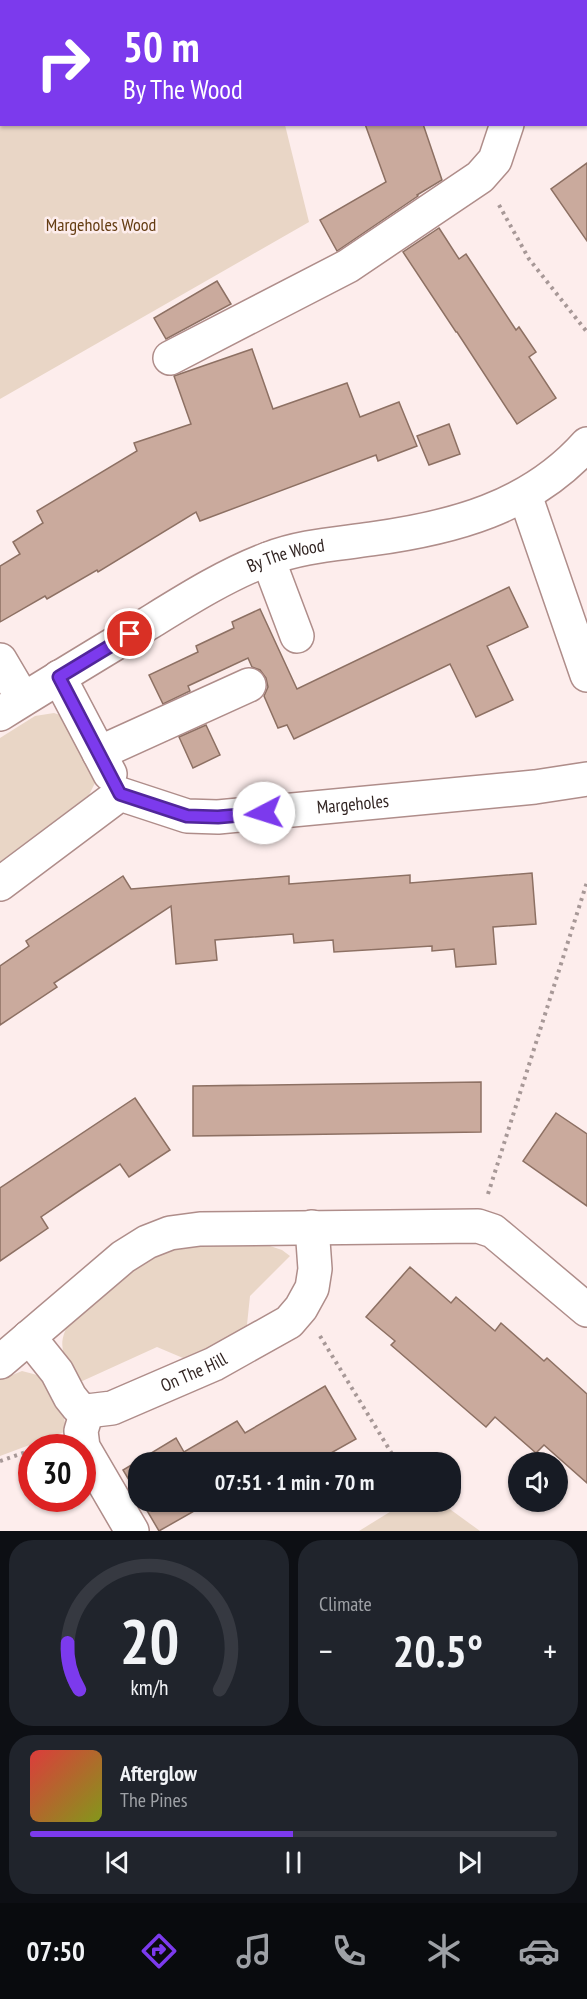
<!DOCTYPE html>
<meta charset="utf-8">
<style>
body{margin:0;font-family:"PT Sans Narrow",sans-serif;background:#20242c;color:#f1f3f6;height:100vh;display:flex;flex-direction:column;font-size:22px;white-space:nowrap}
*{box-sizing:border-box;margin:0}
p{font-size:20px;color:#9ea1a6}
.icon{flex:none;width:33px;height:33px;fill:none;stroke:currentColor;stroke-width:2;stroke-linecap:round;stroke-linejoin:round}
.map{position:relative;height:1531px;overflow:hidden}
.details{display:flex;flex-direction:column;gap:9px;padding:9px;background:#0d0f14;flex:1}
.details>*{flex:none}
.banner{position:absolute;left:0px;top:0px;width:588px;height:126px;box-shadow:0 2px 4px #0004;background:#7c3aed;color:#fff;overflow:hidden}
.controls{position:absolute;left:508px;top:1452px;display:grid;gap:12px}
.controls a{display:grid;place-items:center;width:60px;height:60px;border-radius:50%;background:#171b24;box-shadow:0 2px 4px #0004;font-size:30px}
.speed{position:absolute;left:18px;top:1434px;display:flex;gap:12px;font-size:30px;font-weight:700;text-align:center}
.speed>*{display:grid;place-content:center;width:78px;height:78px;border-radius:50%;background:#171b24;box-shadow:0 2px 4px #0004;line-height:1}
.speed .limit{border:9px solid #d22;background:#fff;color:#111}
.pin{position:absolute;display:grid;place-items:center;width:51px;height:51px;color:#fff;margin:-26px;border:3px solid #fff;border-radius:50%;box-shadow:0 2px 6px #0007}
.me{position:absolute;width:66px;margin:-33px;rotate:265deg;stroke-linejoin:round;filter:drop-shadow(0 0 4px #0008)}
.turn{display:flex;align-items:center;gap:21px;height:126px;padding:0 24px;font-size:27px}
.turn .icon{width:78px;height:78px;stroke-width:2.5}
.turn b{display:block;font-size:42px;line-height:51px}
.big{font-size:45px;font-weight:700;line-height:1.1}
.details .tile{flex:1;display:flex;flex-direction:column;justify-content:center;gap:9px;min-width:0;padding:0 21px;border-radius:24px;background:#20242c}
.details .dial{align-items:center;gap:0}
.dial svg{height:156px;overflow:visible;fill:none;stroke:#363941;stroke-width:7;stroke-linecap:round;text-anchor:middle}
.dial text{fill:#f1f3f6;stroke:none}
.song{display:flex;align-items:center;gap:18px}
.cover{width:72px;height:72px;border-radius:9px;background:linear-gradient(135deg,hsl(0 70% 55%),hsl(70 70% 35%))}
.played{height:6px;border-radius:3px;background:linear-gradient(90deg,#7c3aed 50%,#363941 50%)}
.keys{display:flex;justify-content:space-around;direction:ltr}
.heat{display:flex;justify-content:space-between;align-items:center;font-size:33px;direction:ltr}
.details .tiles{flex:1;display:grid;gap:9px;grid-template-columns:1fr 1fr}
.tile:last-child{grid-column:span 2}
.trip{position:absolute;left:128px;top:1452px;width:333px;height:60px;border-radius:24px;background:#171b24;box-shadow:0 2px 4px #0004;font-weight:700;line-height:60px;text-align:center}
.dock{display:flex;height:96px;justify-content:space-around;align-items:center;background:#090b0e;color:#9ea1a6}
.dock .icon{width:42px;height:42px}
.dock .on{color:#7c3aed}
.dock b{font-size:27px;color:#f1f3f6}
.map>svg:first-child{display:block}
.green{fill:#e9d6c6}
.building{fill:#caaa9d;stroke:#8d7063;stroke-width:1.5}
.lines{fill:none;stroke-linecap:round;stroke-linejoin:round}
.minor-casing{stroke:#af8d8a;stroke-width:36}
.path{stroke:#a79897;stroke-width:4;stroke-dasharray:3 4.5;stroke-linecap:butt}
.minor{stroke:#fff;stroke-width:33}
.route-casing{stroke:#51269a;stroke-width:15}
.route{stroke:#7c3aed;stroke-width:10}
.labels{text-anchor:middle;stroke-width:5;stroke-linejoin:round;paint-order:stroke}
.park-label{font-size:18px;fill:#643c12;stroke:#fdedec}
.street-label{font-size:18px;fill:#312422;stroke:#fdedec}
</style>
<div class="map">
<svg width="587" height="1531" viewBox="0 0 587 1531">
<rect width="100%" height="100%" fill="#fdedec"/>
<!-- green -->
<g class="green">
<path d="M0 0H310L2 2V124L285 125 309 222 0 399Z"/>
<path d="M54 713 72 719 97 763 95 783 89 795 0 862V738L35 716Z"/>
<path d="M264 1244 282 1250 290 1256 250 1296 246 1334 190 1361 157 1347 78 1383C66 1358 54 1348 70 1321L129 1271 169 1249 186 1245Z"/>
<path d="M22 1371 41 1376 63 1414 67 1431 0 1456V1380Z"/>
<path d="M406 1502H440L480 1531H359Z"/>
</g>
<!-- building -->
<g class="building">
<path d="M365 124H423L442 180 417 195 418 196 337 251 320 220 386 182Z"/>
<path d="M587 163V241L551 189Z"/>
<path d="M439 228 459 259 466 254 516 330 519 327 536 352 529 357 556 398 517 424 457 332H456L403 252Z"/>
<path d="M217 281 231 304 166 339 154 318Z"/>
<path d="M252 349 273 409 347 383 360 417 399 402 417 446 378 461 376 455 200 521 196 512 98 572 97 570 47 599 45 596 0 622V566L20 554 13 542 43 523 37 511 137 451 134 443 191 424 174 376Z"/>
<path d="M449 424 460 454 429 465 417 436Z"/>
<path d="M509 587 528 627 487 646 513 700 476 717 450 664 294 739 287 725 278 728 264 696 268 687 266 678 260 670 252 667 248 658 188 686 190 691 163 704 149 675 198 652 196 646 234 628 232 622 260 609 297 689Z"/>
<path d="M206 725 220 755 193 768 179 737Z"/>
<path d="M532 873 536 924 493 927 496 964 456 967 454 949 432 951V946L334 952 333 940 294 943 293 934 215 940 217 960 176 964 171 906 54 983 57 987 0 1025V966L29 946 26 941 123 876 131 889 289 876V884L410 875V883Z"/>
<path d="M481 1082V1132L193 1136V1086Z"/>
<path d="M135 1098 170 1150 129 1177 120 1164 79 1191 41 1217 48 1228 0 1261V1188Z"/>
<path d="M556 1113 587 1134V1206L523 1161Z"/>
<path d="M410 1267 451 1303 456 1297 495 1331 501 1323 544 1361 547 1358 587 1394V1483L544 1445 536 1453 495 1417 486 1427 391 1345 395 1341 366 1317Z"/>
<path d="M325 1386 356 1439 315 1462H138V1495L123 1470 176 1438 184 1452 237 1421 245 1433Z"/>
<path d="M142 1502H210L159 1531Z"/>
</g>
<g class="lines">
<!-- minor casing -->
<g class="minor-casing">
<g id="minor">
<path d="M571 2 573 0"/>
<path d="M586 70 587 69"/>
<path d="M170 358 348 266 480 177 495 160 507 124"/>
<path d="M525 495 587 675"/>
<path d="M268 559 297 636"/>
<path d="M0 660 23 699"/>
<path d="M59 677 110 774"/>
<path id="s1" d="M0 714C48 684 96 655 144 626 183 602 225 575 268 559 301 546 337 544 371 539 452 528 530 508 587 444"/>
<path d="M99 753 249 685"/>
<path id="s2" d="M0 884 120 794 187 816 218 817 535 787 587 779"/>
<path id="s3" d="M29 1337 57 1372 70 1397 78 1407 87 1411 112 1408 214 1364 289 1322 301 1308 312 1288 315 1269 312 1227"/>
<path d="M0 1362 123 1257 147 1242 170 1233 200 1229 478 1226 493 1231 505 1241 587 1310"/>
<path d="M87 1411 81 1431 83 1447 132 1531"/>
</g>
</g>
<!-- path -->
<g class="path">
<path d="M499 205 529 259 587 332"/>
<path d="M488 1194 587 882"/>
<path d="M320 1336 397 1462"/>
<path d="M37 1448 50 1443"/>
<path d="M0 1461 32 1450"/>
</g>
<!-- minor -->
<use href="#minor" class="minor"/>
</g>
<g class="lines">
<!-- route casing -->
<g class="route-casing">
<path id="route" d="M130 634 59 677 120 794 187 816 218 817 264 813"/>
</g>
<!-- route -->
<use href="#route" class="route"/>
</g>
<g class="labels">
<!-- park labels -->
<g class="park-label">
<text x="101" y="231">Margeholes Wood</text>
</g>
<!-- street labels -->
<g class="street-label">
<text dy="6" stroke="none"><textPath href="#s1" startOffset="328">By The Wood</textPath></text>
<text dy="6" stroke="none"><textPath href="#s2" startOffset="387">Margeholes</textPath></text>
<text dy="6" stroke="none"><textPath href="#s3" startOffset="210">On The Hill</textPath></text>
</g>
</g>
</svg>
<div class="controls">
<a><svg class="icon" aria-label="sound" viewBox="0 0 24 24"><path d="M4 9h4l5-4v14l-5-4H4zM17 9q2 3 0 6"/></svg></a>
</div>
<div class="speed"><div class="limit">30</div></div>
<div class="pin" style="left:130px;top:634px;background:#d93025"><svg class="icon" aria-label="arrive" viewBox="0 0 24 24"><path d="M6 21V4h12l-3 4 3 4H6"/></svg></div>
<svg class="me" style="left:264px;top:813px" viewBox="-20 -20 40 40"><circle r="19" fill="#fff"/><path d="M0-13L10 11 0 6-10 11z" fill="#7c3aed"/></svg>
<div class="trip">07:51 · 1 min · 70 m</div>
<div class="banner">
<div class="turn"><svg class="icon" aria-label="right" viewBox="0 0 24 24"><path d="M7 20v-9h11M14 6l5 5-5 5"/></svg><div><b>50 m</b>By The Wood</div></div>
</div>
</div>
<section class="details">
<div class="tiles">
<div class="tile dial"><svg viewBox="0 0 100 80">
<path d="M14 69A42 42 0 1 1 86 69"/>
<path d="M14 69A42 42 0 0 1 8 45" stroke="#7c3aed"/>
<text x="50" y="56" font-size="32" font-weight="700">20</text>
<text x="50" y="72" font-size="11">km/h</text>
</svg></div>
<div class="tile"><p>Climate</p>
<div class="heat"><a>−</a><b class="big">20.5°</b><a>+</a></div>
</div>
<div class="tile">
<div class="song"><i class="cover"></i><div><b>Afterglow</b><p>The Pines</p></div></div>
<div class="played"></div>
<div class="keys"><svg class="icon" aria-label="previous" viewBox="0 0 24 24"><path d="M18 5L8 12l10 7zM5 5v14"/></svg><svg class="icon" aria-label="pause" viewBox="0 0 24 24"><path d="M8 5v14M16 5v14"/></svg><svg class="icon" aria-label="next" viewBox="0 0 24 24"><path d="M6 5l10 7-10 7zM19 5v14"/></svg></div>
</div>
</div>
</section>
<nav class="dock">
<b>07:50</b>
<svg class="icon on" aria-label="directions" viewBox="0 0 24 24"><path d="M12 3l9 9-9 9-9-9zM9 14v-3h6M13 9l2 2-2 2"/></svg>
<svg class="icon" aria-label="music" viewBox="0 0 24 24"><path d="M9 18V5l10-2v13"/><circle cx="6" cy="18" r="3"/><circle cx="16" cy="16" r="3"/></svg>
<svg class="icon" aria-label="phone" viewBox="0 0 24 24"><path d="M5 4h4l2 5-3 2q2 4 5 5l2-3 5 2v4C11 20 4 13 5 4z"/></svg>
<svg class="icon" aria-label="climate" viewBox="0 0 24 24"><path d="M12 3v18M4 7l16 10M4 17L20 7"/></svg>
<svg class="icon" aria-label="car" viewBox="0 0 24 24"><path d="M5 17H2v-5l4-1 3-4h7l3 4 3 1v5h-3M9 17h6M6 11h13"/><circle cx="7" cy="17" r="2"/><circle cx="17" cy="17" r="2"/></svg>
</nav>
